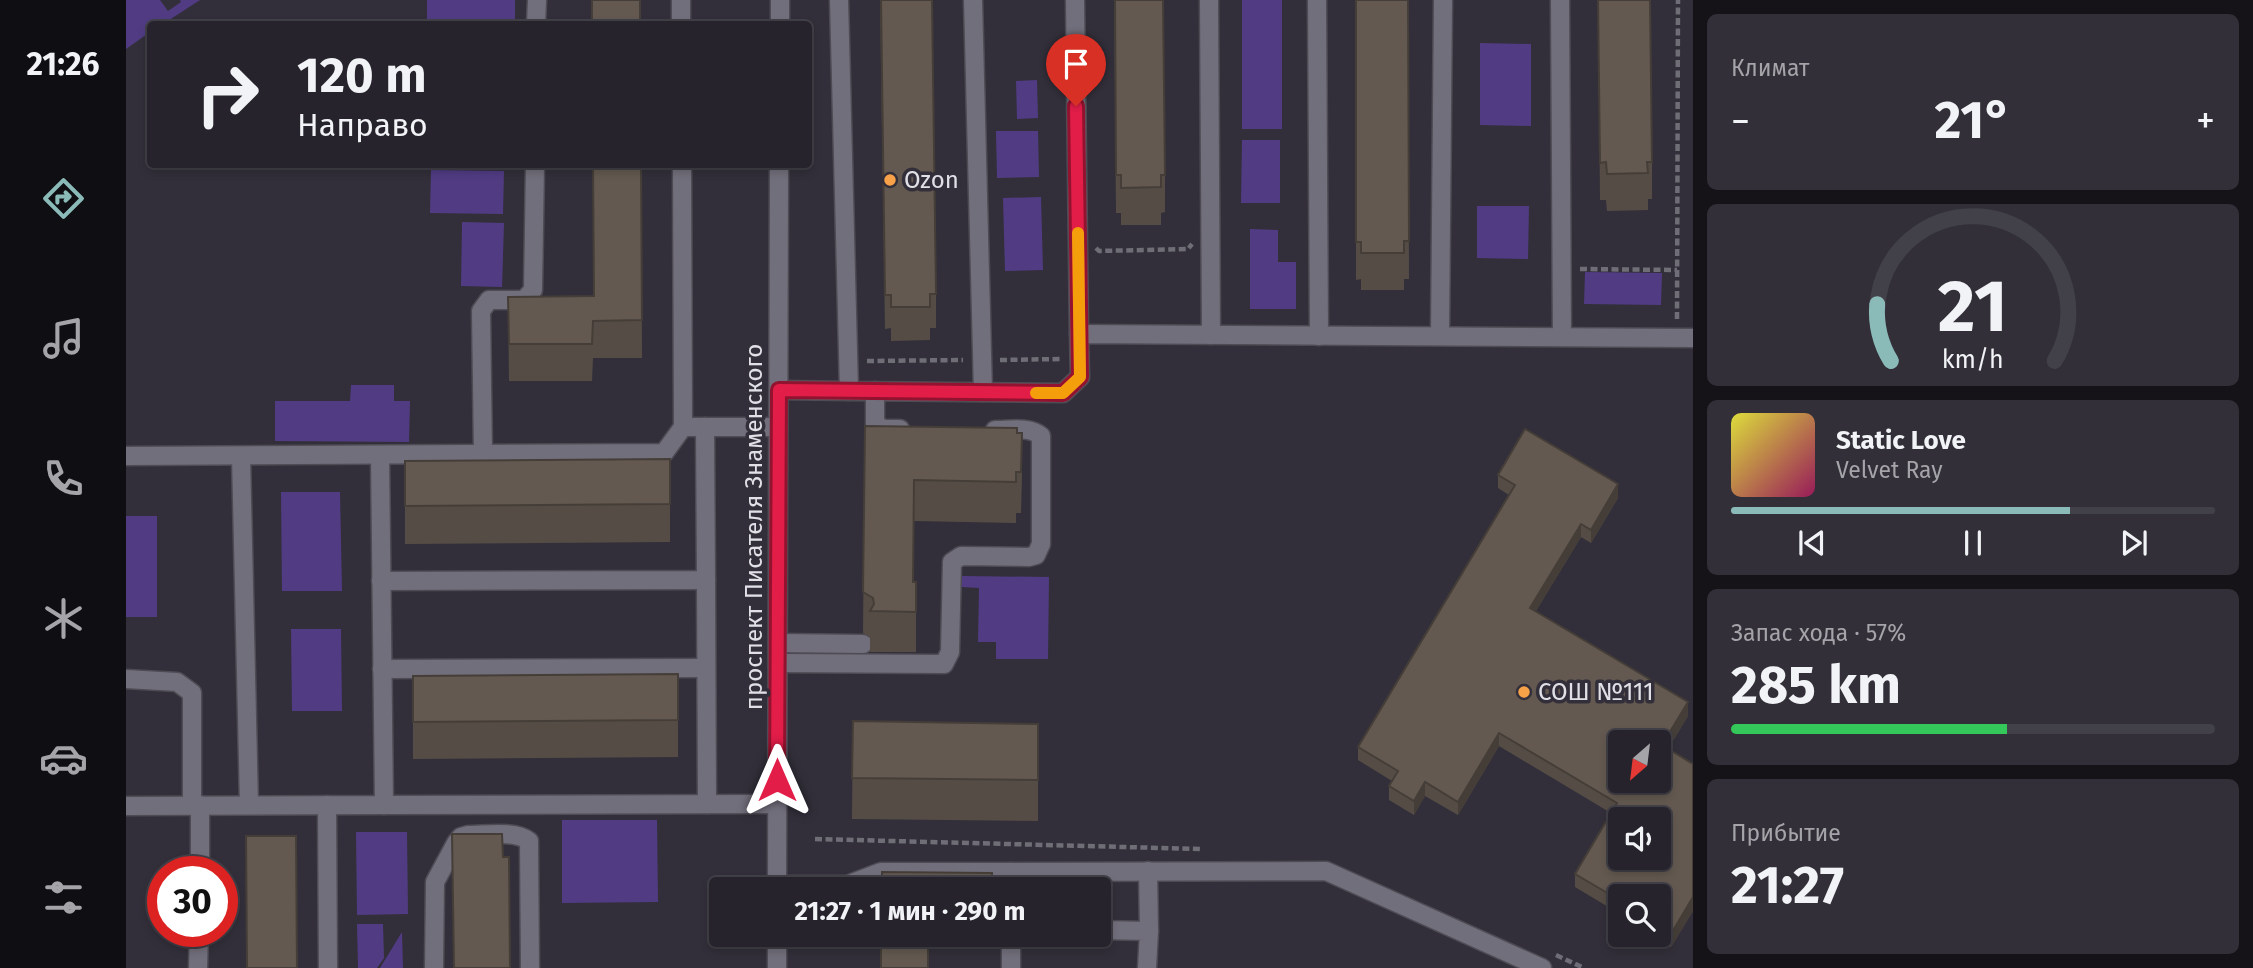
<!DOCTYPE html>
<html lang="ru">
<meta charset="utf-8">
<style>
body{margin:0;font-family:"Fira Sans",sans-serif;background:#322f38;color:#f1f3f6;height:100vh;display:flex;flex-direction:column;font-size:26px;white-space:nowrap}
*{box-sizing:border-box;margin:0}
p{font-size:23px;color:#a4a4a9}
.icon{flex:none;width:38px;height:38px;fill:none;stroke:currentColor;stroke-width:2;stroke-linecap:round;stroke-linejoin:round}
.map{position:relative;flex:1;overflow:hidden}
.panel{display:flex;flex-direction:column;gap:14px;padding:14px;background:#151318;width:560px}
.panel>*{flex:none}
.guide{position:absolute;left:21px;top:21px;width:665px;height:147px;border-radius:7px;box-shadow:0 4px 10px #0003,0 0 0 2px #424048;background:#26232c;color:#f1f3f6;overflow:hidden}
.needle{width:46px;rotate:208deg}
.tools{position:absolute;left:1482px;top:730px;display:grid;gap:14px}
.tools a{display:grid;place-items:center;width:63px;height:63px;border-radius:7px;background:#26232c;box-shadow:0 4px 10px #0003,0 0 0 2px #424048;font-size:35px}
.speed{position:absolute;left:21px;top:856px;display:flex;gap:14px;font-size:35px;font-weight:700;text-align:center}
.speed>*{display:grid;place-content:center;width:91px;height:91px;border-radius:50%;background:#26232c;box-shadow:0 4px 10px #0003,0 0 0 2px #424048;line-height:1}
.speed .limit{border:10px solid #d22;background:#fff;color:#111}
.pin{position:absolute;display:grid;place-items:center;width:60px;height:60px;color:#fff;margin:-72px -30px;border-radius:50% 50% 50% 0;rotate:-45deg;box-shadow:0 0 7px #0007}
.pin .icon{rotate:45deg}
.me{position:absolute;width:77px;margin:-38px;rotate:0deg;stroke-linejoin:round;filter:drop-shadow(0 0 5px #0008)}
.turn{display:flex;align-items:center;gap:24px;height:147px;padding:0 35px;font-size:32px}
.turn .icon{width:91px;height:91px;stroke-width:2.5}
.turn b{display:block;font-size:49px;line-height:60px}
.big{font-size:52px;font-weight:700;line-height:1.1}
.panel .widget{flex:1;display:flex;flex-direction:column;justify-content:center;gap:10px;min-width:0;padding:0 24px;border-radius:10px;background:#322f38}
.panel .dial{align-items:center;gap:0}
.dial svg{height:182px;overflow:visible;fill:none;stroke:#424048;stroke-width:7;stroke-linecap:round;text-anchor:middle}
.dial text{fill:#f1f3f6;stroke:none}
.song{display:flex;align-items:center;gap:21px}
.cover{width:84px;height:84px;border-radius:10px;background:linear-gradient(135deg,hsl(60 70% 55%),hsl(330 70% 35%))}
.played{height:7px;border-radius:4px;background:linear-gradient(90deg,#8bbbb9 70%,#424048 70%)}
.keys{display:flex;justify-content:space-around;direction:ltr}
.heat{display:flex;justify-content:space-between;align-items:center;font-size:38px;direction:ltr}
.charge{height:10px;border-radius:5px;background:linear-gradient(90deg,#34c759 57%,#424048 0)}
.trip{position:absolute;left:583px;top:877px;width:402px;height:70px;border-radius:7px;background:#26232c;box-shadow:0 4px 10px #0003,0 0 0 2px #424048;font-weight:700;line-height:70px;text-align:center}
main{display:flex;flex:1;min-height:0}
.tabs{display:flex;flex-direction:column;width:126px;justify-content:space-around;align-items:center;background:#0f0e12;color:#a4a4a9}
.tabs .icon{width:49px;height:49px}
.tabs .selected{color:#8bbbb9}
.tabs b{font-size:32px;color:#f1f3f6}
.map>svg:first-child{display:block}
.green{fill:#513c83}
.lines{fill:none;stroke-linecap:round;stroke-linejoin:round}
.minor-casing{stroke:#4e4b54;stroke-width:21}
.path{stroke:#6f6d76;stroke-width:4.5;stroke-dasharray:7 3.5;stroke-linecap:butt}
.minor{stroke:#726f7c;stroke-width:18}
.wall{fill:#554d45}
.shaded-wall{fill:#453e38}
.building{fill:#635950;stroke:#453e38;stroke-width:2;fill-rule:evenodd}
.route-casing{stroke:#92132f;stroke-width:18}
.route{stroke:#e11d48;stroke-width:12}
.slow{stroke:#f59e0b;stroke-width:12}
.poi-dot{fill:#f7a149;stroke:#322f3a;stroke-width:2.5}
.labels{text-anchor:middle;stroke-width:7;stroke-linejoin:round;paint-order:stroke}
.poi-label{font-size:24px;fill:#e1e0e7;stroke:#322f3a;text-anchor:start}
.street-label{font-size:24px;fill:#e1e0e7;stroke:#322f3a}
</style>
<main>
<nav class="tabs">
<b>21:26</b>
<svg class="icon selected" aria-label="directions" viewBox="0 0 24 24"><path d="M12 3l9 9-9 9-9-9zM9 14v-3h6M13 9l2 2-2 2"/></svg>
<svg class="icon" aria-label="music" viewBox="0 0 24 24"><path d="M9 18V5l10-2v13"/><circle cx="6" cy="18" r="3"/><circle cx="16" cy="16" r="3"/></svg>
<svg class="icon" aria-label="phone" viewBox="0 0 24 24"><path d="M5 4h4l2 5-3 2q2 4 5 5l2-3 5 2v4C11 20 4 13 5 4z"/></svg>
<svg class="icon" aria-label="climate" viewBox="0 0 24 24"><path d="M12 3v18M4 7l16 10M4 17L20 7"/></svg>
<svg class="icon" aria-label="car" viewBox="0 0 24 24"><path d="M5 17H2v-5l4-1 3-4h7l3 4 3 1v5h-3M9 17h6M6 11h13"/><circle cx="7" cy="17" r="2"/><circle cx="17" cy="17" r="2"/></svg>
<svg class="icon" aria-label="filters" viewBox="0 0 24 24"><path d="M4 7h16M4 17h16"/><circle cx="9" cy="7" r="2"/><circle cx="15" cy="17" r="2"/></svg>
</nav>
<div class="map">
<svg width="1567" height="968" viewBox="0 0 1567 968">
<rect width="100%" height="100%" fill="#322f3a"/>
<!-- green -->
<g class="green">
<path d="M0 0H34L42 11 55 2 54 0H74L37 24H24V32L0 49Z"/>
<rect x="301" y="0" width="88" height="24"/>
<rect x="1116" y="0" width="40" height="129"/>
<path d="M1354 43 1405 44V126L1354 125Z"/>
<path d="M911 80 912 118 891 119 890 81Z"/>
<path d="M870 131H912L913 177 871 178Z"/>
<path d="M1116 140H1154V203H1115Z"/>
<path d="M305 170 378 171 377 214 304 213Z"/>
<path d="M915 197 917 270 879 271 877 198Z"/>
<path d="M1351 206H1403L1402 259 1351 258Z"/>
<path d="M336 222 378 223 376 287 335 286Z"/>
<path d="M1124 229 1152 230V262H1170V309H1124Z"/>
<path d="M1459 272 1536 273 1535 305 1458 304Z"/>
<path d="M225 385H268V401H284L283 442 149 441V401H224Z"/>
<path d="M155 492H214L216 591H156Z"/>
<rect x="0" y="516" width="31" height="101"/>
<path d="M836 576 923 577 922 659H870V642H852L853 588 836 587Z"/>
<path d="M165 629H215L216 711H166Z"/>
<path d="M436 820H531L532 902 436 903Z"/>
<path d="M230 832H281L282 914 231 915Z"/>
<path d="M231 924H257L258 958 251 968H232Z"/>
<path d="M276 932 277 968H254Z"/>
</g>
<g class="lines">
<!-- minor casing -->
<g class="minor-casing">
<g id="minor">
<path d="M555 0V24"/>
<path d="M713 0 723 391 937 393 954 377 953 334 1567 338"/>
<path d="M847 0 857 392"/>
<path d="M949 0 953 334"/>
<path d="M1083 0 1085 335"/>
<path d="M1191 0 1193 336"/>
<path d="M1434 0 1436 337"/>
<path d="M410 24 411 0"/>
<path d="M654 24V0"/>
<path d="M556 164 557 427"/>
<path d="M1314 336 1317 0"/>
<path d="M653 390 723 391"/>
<path d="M749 391V424L758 429H774"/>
<path d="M357 454 355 311 363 300H398L407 290 409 164"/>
<path d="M0 456 538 453 557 427H652"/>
<path d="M115 456 123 805"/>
<path d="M580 580 581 804"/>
<path d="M255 581 580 580 579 427"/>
<path d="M652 643 737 644"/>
<path d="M652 663 818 664 824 652 826 562 835 556 903 557 910 555 915 544V436C904 426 883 430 869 430"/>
<path d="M256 669 580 668"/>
<path d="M0 679 51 682 66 693V806"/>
<path d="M201 805 202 968"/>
<path d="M258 805 651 804"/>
<path d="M0 806 258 805 254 455"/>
<path d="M1022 871 1023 931"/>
<path d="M74 872V805"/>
<path d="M885 872 1200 871 1416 968"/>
<path d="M651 885H721L755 872H885V889"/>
<path d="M651 889 653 164"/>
<path d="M973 930 1023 931 1021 968"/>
<path d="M72 968 73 931"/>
<path d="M308 968 309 882 330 843 335 837 342 835C359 835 389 830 403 841L404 968"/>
<path d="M651 968V934"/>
<path d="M885 968V934"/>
</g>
</g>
<!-- path -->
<g class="path">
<path d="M970 248 973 251 1062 249 1066 244"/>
<path d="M1454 269 1551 270"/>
<path d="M1551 319 1552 0"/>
<path d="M874 360 935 359"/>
<path d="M741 361 837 360"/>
<path d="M689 839 1075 849"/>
<path d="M1430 955 1458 968"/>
</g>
<!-- minor -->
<use href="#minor" class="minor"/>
</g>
<!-- wall -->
<g class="wall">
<path d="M754 0 810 294V328H804V340L765 341V328L759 329Z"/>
<path d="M988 0 1039 175V212L1035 213V225H995V213H990Z"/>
<path d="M1230 0H1282L1283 279H1278V290H1235V279L1230 280Z"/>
<path d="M1472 0 1526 162V199H1522V210L1481 211 1480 200H1474Z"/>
<path d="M515 164 516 358H467L466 381H383L382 297 468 296Z"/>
<path d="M739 426 891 433 896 474 895 513H890V523L788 521V582H790V652H744V637L737 633Z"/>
<path d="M544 459V542L279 544V461Z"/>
<path d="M1372 475 1492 498 1465 543 1455 537 1410 611 1562 716 1542 749 1567 764V911L1545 947 1523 934H1533V896H1494V934H1503L1499 938 1481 927V914L1484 908 1449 887V874L1485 813 1373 746 1332 815 1299 796 1288 815 1263 800V786L1266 781 1232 760V747L1383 495 1372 488Z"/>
<path d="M552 674V757L287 759V676Z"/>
<path d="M727 721 912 724V821L726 819Z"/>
<path d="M755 934H866L865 946 802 945Z"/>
</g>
<!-- shaded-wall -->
<g class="shaded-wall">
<path d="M1492 484V498L1465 543V530Z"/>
<path d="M1455 524V537L1404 621V608Z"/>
<path d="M1562 702V716L1536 758V745Z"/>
<path d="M1373 733V746L1332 815V802Z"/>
<path d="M1299 782V796L1288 815V801Z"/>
<path d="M1567 897V911L1545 947V934Z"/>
</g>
<!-- building -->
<g class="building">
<rect x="466" y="0" width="48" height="24"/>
<path d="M755 0H806L810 294H804V307H765V295H759Z"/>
<path d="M989 0H1037L1039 175H1035V187L995 188V175H990Z"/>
<path d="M1230 0H1282L1283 241H1278V253H1235V242H1230Z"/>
<path d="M1472 0H1524L1526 162H1521L1522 173 1481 174 1480 162 1474 163Z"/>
<path d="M467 164H515L516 320 467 321 466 344H383L382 297 468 296Z"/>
<path d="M739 426 891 428V433H896L895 472H890V482L788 480 787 582H790V612L744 611 748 604 747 598 737 592Z"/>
<path d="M1399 429 1492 484 1465 530 1455 524 1404 608 1562 702 1536 745 1567 764V897L1545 934 1533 927V896H1494V922L1481 914 1490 898 1449 874 1491 803 1373 733 1332 802 1299 782 1288 801 1263 786 1272 771 1232 747 1389 485 1372 475ZM1494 742H1533V780H1494ZM1494 819H1533V858H1494Z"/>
<path d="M544 459V504L279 506V461Z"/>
<path d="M552 674V720L287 722V676Z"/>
<path d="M727 721 912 724V780L726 778Z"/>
<path d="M326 834H376L377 857H383L384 968H328Z"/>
<path d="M120 836H170L171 968H121Z"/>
<path d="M756 872 866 873V889H756Z"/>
<rect x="755" y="934" width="47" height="34"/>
</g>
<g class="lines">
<!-- route casing -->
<g class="route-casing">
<path id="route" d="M651 780 653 390 937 393 954 377 950 106"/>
</g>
<!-- route -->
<use href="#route" class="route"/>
<!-- slow -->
<path class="slow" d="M910 393H937L954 377 952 233"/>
</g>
<!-- markers -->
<g class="poi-dot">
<circle cx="764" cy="180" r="7"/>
<circle cx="1398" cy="692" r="7"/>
</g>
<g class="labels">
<!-- poi labels -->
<g class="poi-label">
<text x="778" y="188">Ozon</text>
<text x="1412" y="700">СОШ №111</text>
</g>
<!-- street labels -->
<g class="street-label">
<text transform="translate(628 527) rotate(-90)" y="8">проспект Писателя Знаменского</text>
</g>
</g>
</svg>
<div class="tools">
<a><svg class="needle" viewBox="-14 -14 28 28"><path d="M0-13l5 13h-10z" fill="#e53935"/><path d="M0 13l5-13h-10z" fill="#a4a4a9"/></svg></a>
<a><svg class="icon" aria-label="sound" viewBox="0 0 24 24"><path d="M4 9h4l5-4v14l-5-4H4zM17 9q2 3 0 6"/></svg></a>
<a><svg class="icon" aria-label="search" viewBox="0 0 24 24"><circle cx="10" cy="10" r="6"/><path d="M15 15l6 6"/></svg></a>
</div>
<div class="speed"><div class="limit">30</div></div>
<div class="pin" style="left:950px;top:106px;background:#d93025"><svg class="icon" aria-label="arrive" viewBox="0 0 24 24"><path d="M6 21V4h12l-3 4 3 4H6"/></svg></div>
<svg class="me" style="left:651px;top:780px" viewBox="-20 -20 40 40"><path d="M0-17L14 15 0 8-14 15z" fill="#e11d48" stroke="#fff" stroke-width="4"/></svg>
<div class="trip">21:27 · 1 мин · 290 m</div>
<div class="guide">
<div class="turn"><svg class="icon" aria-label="right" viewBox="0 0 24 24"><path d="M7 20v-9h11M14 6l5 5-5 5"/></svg><div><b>120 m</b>Направо</div></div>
</div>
</div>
<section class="panel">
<div class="widget"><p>Климат</p>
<div class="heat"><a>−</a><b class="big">21°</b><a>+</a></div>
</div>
<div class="widget dial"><svg viewBox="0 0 100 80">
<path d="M14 69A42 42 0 1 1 86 69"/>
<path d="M14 69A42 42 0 0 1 8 44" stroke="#8bbbb9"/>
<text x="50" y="56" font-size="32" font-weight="700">21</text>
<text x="50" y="72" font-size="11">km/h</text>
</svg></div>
<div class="widget">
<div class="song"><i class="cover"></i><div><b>Static Love</b><p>Velvet Ray</p></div></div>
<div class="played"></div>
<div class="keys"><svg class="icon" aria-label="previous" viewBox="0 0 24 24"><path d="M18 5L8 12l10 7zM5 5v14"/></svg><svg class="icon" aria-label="pause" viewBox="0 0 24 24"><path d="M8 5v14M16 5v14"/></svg><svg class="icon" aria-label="next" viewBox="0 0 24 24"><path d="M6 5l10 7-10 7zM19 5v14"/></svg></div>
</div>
<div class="widget"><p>Запас хода · 57%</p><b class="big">285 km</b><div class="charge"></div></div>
<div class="widget"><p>Прибытие</p><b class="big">21:27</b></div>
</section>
</main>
